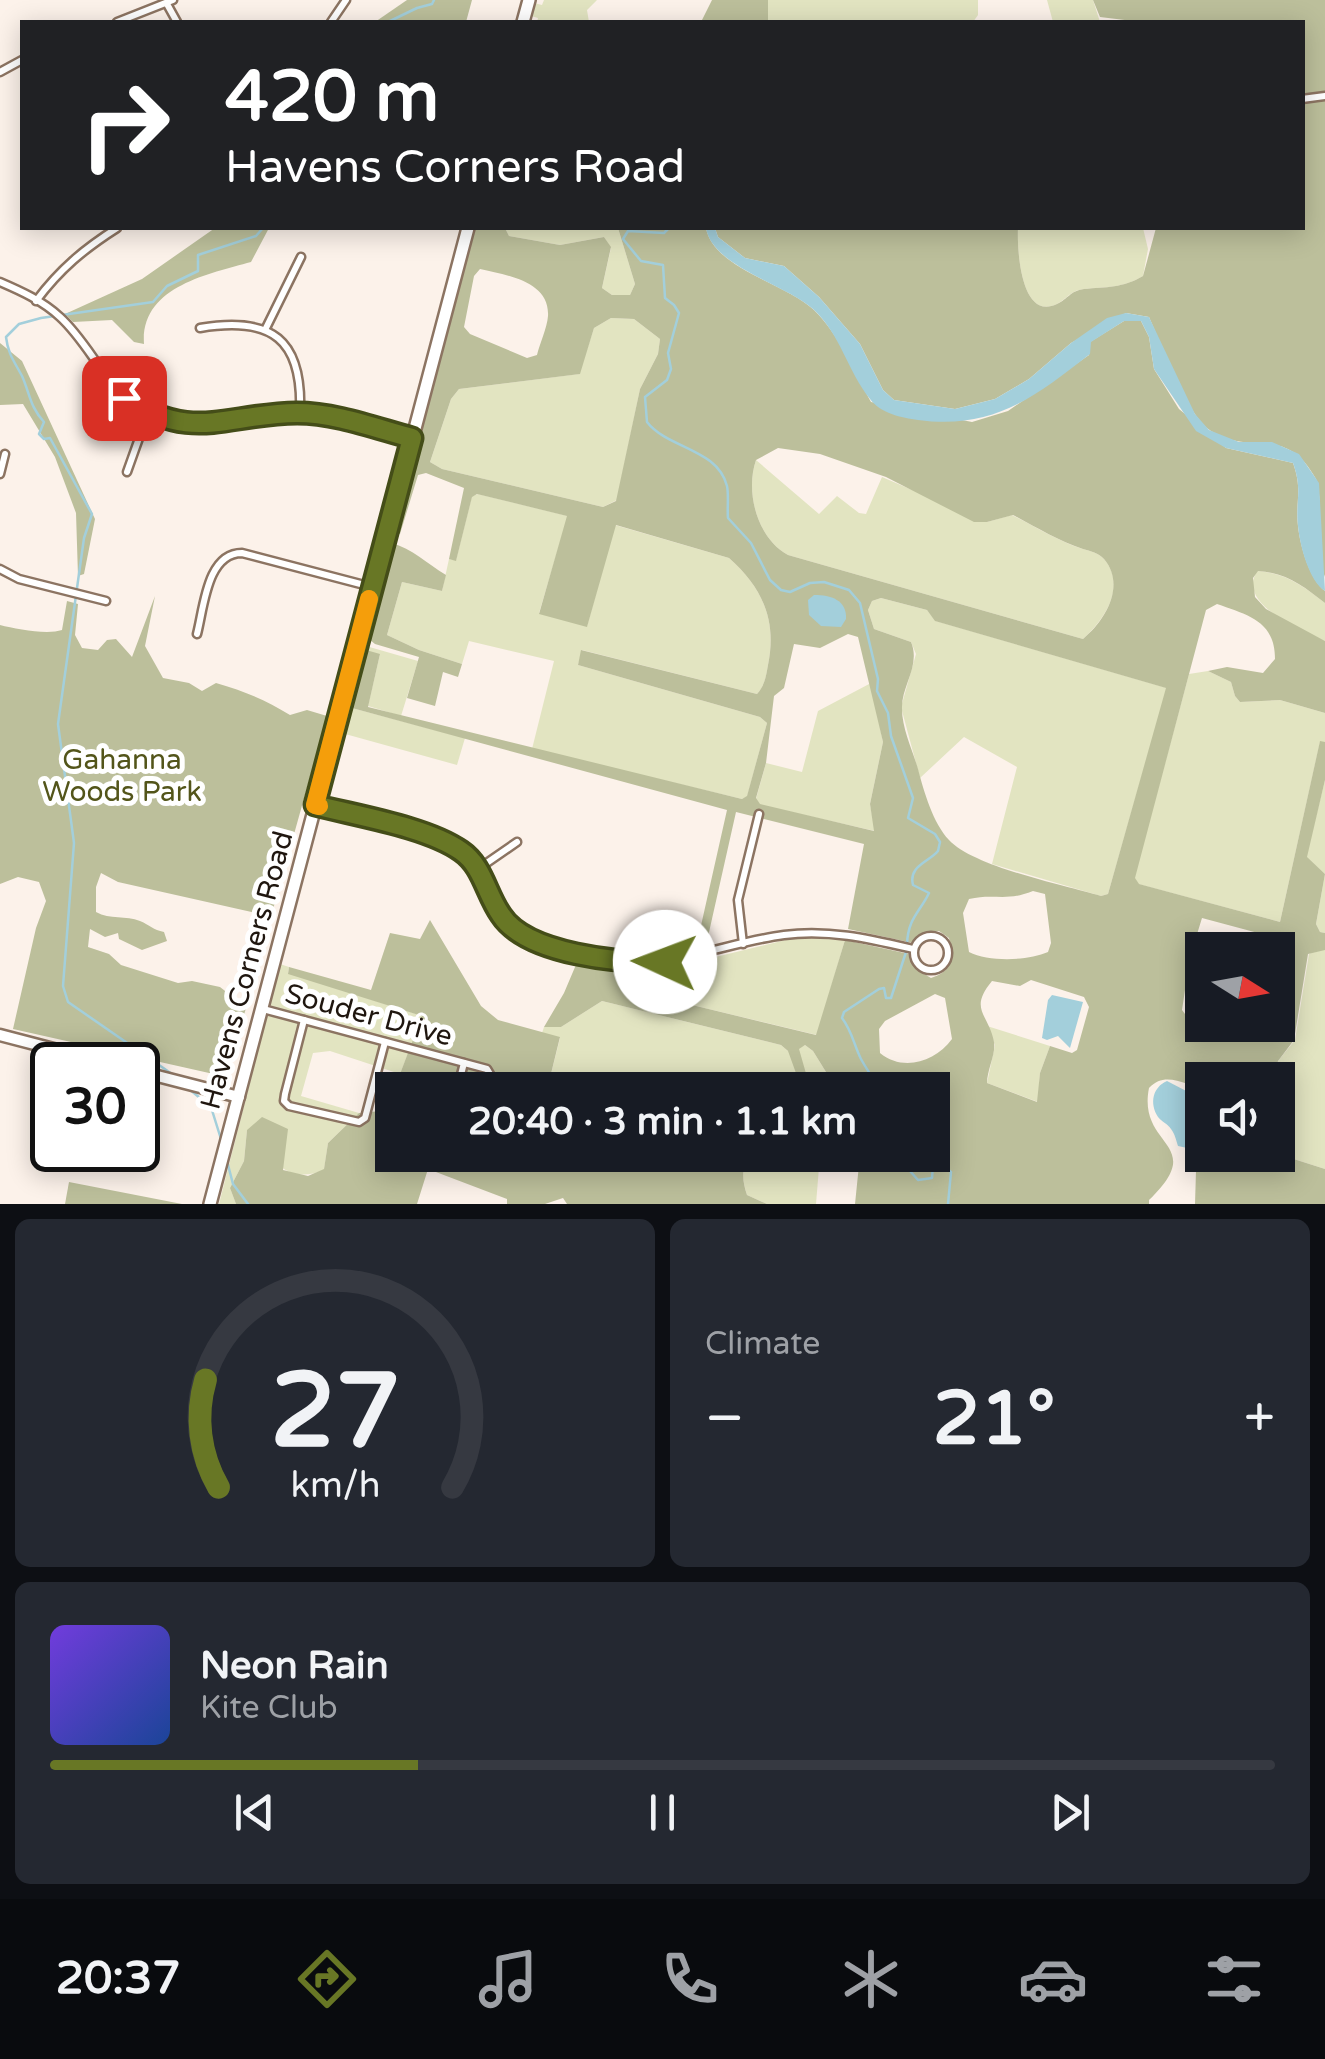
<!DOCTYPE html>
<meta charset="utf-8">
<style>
body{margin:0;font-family:"Varela Round",sans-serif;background:#242831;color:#f1f3f6;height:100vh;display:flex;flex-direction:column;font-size:38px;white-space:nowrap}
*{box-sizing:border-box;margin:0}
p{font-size:32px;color:#9ea1a6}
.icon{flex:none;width:55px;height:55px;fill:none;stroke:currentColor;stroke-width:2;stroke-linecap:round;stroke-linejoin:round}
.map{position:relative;height:1204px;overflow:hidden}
.drawer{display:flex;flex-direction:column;gap:15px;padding:15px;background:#0d0f14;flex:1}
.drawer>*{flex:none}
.top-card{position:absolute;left:20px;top:20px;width:1285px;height:210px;border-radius:0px;box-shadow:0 5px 25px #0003;background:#202124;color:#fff;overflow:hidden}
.needle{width:65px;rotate:101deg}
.fabs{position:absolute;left:1185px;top:932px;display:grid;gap:20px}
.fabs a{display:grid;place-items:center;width:110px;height:110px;border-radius:0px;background:#171b24;box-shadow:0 5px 25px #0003;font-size:50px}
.speed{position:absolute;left:30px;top:1042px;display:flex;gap:20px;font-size:50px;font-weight:700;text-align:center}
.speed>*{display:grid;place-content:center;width:130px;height:130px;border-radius:50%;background:#171b24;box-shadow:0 5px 25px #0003;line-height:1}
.speed .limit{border:5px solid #111;border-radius:15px;background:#fff;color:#111}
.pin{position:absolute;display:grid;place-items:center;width:85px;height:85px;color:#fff;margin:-42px;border-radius:20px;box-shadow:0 5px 15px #0006}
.me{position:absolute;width:110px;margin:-55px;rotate:272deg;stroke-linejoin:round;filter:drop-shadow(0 0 8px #0008)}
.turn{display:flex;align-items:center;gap:35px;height:210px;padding:0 40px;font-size:45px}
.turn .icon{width:130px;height:130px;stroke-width:2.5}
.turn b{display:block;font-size:70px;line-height:85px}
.big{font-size:75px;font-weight:700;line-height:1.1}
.drawer .tile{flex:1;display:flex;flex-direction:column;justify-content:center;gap:15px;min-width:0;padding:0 35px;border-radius:15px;background:#242831}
.drawer .dial{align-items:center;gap:0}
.dial svg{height:260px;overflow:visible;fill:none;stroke:#363941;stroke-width:7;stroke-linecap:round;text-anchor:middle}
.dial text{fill:#f1f3f6;stroke:none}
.song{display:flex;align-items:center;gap:30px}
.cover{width:120px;height:120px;border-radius:15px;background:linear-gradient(135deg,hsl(260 70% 55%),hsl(220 70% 35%))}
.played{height:10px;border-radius:5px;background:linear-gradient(90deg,#687725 30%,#363941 30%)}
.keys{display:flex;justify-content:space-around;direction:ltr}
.heat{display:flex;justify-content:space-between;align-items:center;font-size:55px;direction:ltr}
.drawer .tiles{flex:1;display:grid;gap:15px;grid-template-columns:1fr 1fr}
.tile:last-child{grid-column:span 2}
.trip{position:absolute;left:375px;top:1072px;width:575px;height:100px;border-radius:0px;background:#171b24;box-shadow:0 5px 25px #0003;font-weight:700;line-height:100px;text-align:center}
.dock{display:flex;height:160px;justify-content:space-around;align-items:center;background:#090b0e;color:#9ea1a6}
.dock .icon{width:70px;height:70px}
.dock .selected{color:#687725}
.dock b{font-size:45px;color:#f1f3f6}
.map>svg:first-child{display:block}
.green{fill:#e2e4c1}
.forest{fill:#bcbf9b;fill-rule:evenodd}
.water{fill:#a3cfdb}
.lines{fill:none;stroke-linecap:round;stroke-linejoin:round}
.stream{stroke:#a3cfdb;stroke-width:2.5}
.street-casing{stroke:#8c7462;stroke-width:11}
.secondary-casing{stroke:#8c7462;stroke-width:15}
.primary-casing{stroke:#8c7462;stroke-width:16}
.street{stroke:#fff;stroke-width:6}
.secondary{stroke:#fff;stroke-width:10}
.primary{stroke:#fff;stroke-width:11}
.route-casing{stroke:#444d18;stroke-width:25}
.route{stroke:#687725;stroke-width:18}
.slow{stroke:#f59e0b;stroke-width:18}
.labels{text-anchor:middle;stroke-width:10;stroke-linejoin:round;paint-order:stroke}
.park-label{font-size:28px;fill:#53551a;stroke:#fff}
.street-label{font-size:28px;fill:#1f160f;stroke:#fff}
</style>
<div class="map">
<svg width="1325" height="1204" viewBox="0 0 1325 1204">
<rect width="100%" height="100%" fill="#fcf2ea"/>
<!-- green -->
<g class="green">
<path d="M544 0H610H597L587 10 589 22H537L538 18 531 16 534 3 542 5Z"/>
<path d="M768 0H978V15L973 22H768Z"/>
<path d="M1047 0H1093L1100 22H1053Z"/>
<path d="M505 228H618L635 284 630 295H612L602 288 611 248 604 237 560 245 509 236Z"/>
<path d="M1018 228H1143L1148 249 1143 276C1123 288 1107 287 1084 289 1070 291 1068 298 1057 304 1020 322 1017 247 1018 228Z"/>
<path d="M611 318 634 319 660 339 658 354 640 389 617 500 603 507 442 469 430 462 451 399 459 389 579 374 594 328Z"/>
<path d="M756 460 819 514 837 496 859 513 866 514 882 477 987 522 1012 515C1036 527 1058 541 1083 549 1090 551 1099 553 1104 559 1127 586 1105 619 1083 639L788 555C757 538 745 492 756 460Z"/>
<path d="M478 494 568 516 539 613 587 626 615 525 729 558C763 588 777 621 768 665 766 677 765 685 757 694L582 650 578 665 760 717 767 723 747 797 742 799 532 749 554 661 469 641 462 664 419 650 387 635 402 582 442 591 449 559 456 560 472 496Z"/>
<path d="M1257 571C1286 573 1303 586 1325 603V641C1302 629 1236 605 1257 571Z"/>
<path d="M881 598 927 610 936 621 1167 688 1108 894 1101 896 992 864 1017 767 964 737 920 778 901 707 916 654 911 642 874 629 868 610 872 601Z"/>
<path d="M366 646 418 661 401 716 368 706 380 654 352 708 465 738 457 765 338 732 362 648Z"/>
<path d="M1208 671 1231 682 1235 696 1240 702 1280 700 1325 713V742H1320L1280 922 1138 884 1134 878 1189 674Z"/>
<path d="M871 683 883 742 870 804 875 831 760 805 756 799 766 763 802 772 818 711Z"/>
<path d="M1325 780V933L1320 932 1316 924 1325 874 1306 857Z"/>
<path d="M802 936 845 940 817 1035 692 1005 699 961Z"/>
<path d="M1320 948 1325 950V1169L1278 1154V1080H1273L1278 1061 1295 1040 1309 954Z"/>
<path d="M280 964 289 967 288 973 423 1016 400 1074 330 1051 313 1053 301 1096 359 1113 328 1143 324 1170C285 1186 271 1157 247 1130L244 1161 230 1188 236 1204H219Z"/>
<path d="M602 1001 781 1045 788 1051 805 1045 813 1051 826 1072 848 1080 854 1090H547L560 1038 542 1033 544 1027H561Z"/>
<path d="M987 1026 1050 1046 1040 1073 1038 1102 987 1083 995 1045Z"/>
<path d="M750 1155H820L816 1204H767L747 1195C742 1180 741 1169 750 1155Z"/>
</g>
<!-- forest -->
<g class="forest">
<path d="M407 0H472L466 22H375Z"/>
<path d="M712 0H768V22H701Z"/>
<path d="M1093 0H1325V577C1314 549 1325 507 1316 479 1285 423 1253 457 1211 431 1186 415 1162 346 1149 317L1126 313 1071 343 1029 379 995 399 955 409 894 400 883 390 860 344 819 297 784 266 745 258 718 237 715 228H1018C1017 247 1020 322 1057 304 1068 299 1070 291 1084 289 1106 287 1123 288 1143 276L1156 228H1302V22H1141L1100 17Z"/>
<path d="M215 228H269L251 262C208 274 140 287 144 344L134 342 112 320 73 322 65 314 142 279Z"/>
<path d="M474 228H505L509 236 560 245 604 237 611 247 602 288 612 295H630L635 284 618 228H706C713 268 787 284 814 310 839 335 855 371 871 402L972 422 1008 411 1089 355 1090 342 1124 321H1141L1149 337 1154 369 1179 409 1226 448 1293 463C1303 491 1295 501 1298 526 1300 546 1310 580 1325 591V603C1303 586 1287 573 1258 571L1253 578 1255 597 1266 609 1325 641V713L1280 700 1240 702 1235 696 1231 682 1208 671 1227 667 1263 673 1275 659C1275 621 1248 615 1217 604L1206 610 1135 878 1139 884 1280 922 1320 741 1325 742V780L1307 857 1325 874 1316 924 1320 932 1325 933V950L1308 954 1294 1040 1278 1061 1273 1080H1202V1114L1188 1084C1172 1079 1161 1076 1149 1088 1137 1148 1209 1142 1149 1200V1204H855L860 1155H932V1090H854L848 1080 826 1072 813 1051 805 1045 799 1049 809 1084 801 1087 788 1051 781 1045 602 1001 561 1027H544L564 993 578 960C628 970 649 973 699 961L692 1005 816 1035 845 940 909 954 919 971 931 978C953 971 953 959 949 938L939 931 923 934 913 943 848 929 864 844 736 812 705 950H700V930L727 810 352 708 366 650 380 654 368 707 742 799 747 796 767 723 760 717 578 665 581 650 757 694C765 685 766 676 768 665 777 621 763 588 729 558L616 525 587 627 539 614 567 516 477 494 472 497 456 561 449 559 464 488 426 473 418 475 400 534 393 533ZM480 269C506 275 550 281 548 316 547 328 540 343 537 355L527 358 470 334 464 327 474 276ZM611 318 634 319 660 339 658 354 640 389 616 501 603 507 442 469 430 462 451 399 459 389 580 374 594 328ZM778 448 820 454 886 477 974 522H987L1013 515C1036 527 1058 541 1083 549 1090 551 1099 553 1104 559 1126 585 1106 620 1083 639L788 555C757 538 745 492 756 460ZM881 598 927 610 935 621 1166 688 1108 894 1101 896C1064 885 974 867 949 840 933 823 924 792 918 769 913 751 902 729 902 709 901 686 921 666 911 642L874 629 868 610 872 601ZM848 634 858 637 883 742 870 804 874 831 760 804 756 798 766 763 774 696 784 688 794 644 820 648ZM1033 891 1045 894 1051 943 1048 952C1027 961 989 962 969 952L963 913 969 899C994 893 1006 902 1033 891ZM1202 918 1277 938 1278 1025H1271L1267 1040 1191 1022 1182 1010 1190 957ZM1031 980 1084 997 1089 1007 1077 1050 1072 1053 1050 1046 1040 1073 1037 1102 987 1083C987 1070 996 1054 994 1042 989 1014 968 1010 992 981L1020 986ZM935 994 945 998 952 1039C935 1062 903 1072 880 1053L879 1029 885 1021Z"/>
<path d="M0 343 22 361 95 519 84 574 78 576 76 513 55 457 23 404 0 405Z"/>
<path d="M391 543C413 549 426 563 446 575L442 591 402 582 387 635 419 650 462 664 458 677 443 672 435 706 407 698 419 657 375 644 365 636Z"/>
<path d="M155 596 145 646 163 678 189 683 202 691 216 683C244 691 266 700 290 715L307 710 327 716 272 913 265 915 118 882 101 873 96 887V912C110 920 126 915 140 921 150 925 153 930 164 932L167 941 142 950 119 939 118 933 105 937 90 929 88 947 109 954 121 965 178 983 192 981 220 987 234 998 248 1001 228 1071 218 1075 13 1029 36 928 46 901 39 882 18 877 0 884V625C16 629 47 635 62 630L67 601 78 604 75 635 82 648 98 650 107 640 116 639 132 657Z"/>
<path d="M430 920 481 1006 498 1020 560 1037 547 1090H434L400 1074 422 1016 288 974 289 967 371 990 390 933 420 939Z"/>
<path d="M392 1110V1155H750C741 1169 742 1180 747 1195L767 1204H567L563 1198 545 1204H507V1199L428 1169 417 1204H236L230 1188 244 1161 247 1130 262 1117 288 1129 283 1170 308 1176 324 1169 328 1143 359 1113Z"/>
<path d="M1202 1147V1155L1278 1154 1325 1169V1204H1195L1196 1171Z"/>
<path d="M69 1182 182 1204H65Z"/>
</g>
<!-- water -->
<g class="water">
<path d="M706 228H715L718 237 745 258 784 266 819 297 860 344 883 390 894 400 955 409 995 399 1029 379 1071 343 1107 318 1126 313 1149 317 1195 414 1209 430 1239 442H1272L1299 454 1319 483 1325 591C1309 581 1300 546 1298 526 1295 501 1303 491 1293 463L1226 448 1196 431 1154 369 1149 337 1141 321H1124L1091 342 1090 354C1034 398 992 430 918 420 902 418 880 413 870 399 848 372 840 333 813 309 786 285 712 266 706 228Z"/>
<path d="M814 595C831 595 847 600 846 619L841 627 821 626 809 615 808 600Z"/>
<path d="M1052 995 1083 1002 1070 1048 1058 1036 1047 1040 1042 1038 1048 1000Z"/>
<path d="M1167 1081 1192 1094 1193 1102 1187 1122 1198 1135V1144L1192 1149 1178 1146C1176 1140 1175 1134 1171 1129 1168 1124 1162 1122 1158 1117 1149 1103 1153 1087 1167 1081Z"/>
</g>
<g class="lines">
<!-- stream -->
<g class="stream">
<path d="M388 22 417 8 432 4 434 0"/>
<path d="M669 228 664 233 628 231 623 239 641 261 663 265 665 298 674 305 679 313 668 353 671 369 667 380 645 397 647 422C668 449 717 448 727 486 729 496 727 508 728 518L751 543 770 580 781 590 790 592 810 583 824 582 849 590 860 603 878 679 877 691 888 713 891 736 913 798 908 818 935 834 940 842 938 851C929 862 908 866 913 885L929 893C920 912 908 918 907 944"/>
<path d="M172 1074 68 1002 63 986 74 843 58 724 84 538 92 514 50 438 44 439 39 434 44 422C30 407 30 394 22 376 14 361 8 354 6 337L19 324 41 318 153 302 167 286 198 271V255L256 236 263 228"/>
<path d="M189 1089 211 1107 221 1139"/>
<path d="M878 1090C873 1077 867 1070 861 1059 854 1045 852 1031 842 1018L844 1012 879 989 884 988 886 998H891L906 952"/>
<path d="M886 1155 889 1162 897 1163 902 1155"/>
<path d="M914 1155 910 1171 918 1180 932 1178 933 1165 937 1161 951 1172 948 1204"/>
<path d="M227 1161 233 1184 248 1204"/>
</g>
<!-- street casing -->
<g class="street-casing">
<g id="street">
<path d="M167 4 177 22"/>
<path d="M117 22 173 0"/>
<path d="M331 22 346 0"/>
<path d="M0 72 22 60"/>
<path d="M1302 99 1325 96"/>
<path d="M0 282C21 291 43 301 60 317 92 346 107 392 147 413 197 438 247 412 299 413 336 414 376 428 412 438"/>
<path d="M36 301C60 269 84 249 117 228"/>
<path d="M200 328C272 316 303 339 300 413"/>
<path d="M266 328 301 257"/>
<path d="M127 472 148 413"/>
<path d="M0 474 5 454"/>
<path d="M0 569 19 579 106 601"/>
<path d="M197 634C204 607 207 553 242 553L372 587"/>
<path d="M316 806C357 817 428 828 462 851 477 862 483 879 490 895 512 941 558 950 604 959 668 971 723 943 784 935 829 929 870 939 913 949"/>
<path d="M478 869 517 842"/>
<circle cx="931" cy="953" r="17"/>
<path d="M743 944 738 900 759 814"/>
<path d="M263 1009 487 1069 490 1074 486 1090"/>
<path d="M304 1020 285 1094 284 1101 289 1106 359 1122 365 1118 385 1042"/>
<path d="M457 1090 464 1063"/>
</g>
</g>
<!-- secondary casing -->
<g class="secondary-casing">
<g id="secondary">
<path d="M0 1035 115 1065"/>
<path d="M138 1071 239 1097"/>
</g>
</g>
<!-- primary casing -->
<g class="primary-casing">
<g id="primary">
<path d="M523 22 529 0"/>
<path d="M210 1204 468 228"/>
</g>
</g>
<!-- street -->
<use href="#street" class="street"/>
<!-- secondary -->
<use href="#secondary" class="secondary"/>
<!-- primary -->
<use href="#primary" class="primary"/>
</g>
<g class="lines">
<!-- route casing -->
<g class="route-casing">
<path id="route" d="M124 398C194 443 224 414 297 413 335 413 375 428 412 438L315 805C357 816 427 827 461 851 483 866 486 894 501 915 527 955 621 963 665 962"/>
</g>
<!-- route -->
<use href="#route" class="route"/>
<!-- slow -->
<path class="slow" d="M319 806 315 805 369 599"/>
</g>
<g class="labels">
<!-- park labels -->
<g class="park-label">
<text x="122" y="769">Gahanna<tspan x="122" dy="32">Woods Park</tspan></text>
</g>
<!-- street labels -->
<g class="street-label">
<text transform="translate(246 970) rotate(-75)" y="10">Havens Corners Road</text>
<text transform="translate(369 1014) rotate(15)" y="10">Souder Drive</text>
</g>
</g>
</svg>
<div class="fabs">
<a><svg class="needle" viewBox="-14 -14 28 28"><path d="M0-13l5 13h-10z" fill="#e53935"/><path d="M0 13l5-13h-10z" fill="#9ea1a6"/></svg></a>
<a><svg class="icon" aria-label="sound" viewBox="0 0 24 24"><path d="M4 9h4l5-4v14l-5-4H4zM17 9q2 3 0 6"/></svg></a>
</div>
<div class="speed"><div class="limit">30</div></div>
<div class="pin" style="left:124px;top:398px;background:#d93025"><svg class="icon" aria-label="arrive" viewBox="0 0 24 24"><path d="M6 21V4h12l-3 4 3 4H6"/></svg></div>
<svg class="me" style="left:665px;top:962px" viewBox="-20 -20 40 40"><circle r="19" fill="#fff"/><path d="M0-13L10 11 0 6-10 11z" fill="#687725"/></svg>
<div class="trip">20:40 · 3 min · 1.1 km</div>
<div class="top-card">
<div class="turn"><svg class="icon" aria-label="right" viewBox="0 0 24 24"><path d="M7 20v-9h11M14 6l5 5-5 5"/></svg><div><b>420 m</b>Havens Corners Road</div></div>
</div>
</div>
<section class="drawer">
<div class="tiles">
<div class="tile dial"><svg viewBox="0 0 100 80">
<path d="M14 69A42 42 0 1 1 86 69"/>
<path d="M14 69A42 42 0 0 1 10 36" stroke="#687725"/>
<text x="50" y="56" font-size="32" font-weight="700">27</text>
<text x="50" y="72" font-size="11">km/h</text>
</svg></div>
<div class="tile"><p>Climate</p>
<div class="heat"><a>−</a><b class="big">21°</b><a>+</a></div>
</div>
<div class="tile">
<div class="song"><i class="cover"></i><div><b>Neon Rain</b><p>Kite Club</p></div></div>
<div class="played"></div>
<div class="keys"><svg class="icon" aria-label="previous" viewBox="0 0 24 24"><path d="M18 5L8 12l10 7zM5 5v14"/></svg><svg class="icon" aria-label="pause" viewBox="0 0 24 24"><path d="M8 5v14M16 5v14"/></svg><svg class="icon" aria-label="next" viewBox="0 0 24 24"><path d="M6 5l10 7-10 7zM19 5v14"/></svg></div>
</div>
</div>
</section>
<nav class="dock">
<b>20:37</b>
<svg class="icon selected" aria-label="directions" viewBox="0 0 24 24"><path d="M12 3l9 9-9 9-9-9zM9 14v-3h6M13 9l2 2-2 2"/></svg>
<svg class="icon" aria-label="music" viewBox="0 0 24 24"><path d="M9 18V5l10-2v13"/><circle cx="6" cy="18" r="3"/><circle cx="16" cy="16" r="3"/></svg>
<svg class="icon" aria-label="phone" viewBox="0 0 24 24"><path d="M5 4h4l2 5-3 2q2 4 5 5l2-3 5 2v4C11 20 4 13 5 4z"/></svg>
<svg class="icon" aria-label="climate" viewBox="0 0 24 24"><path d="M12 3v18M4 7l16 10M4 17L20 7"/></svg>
<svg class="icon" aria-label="car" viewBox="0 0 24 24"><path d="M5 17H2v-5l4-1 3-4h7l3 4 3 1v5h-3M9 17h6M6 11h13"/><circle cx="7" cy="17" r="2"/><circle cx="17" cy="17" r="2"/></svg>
<svg class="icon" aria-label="filters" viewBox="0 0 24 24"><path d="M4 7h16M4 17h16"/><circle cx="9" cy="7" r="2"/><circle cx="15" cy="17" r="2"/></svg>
</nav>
